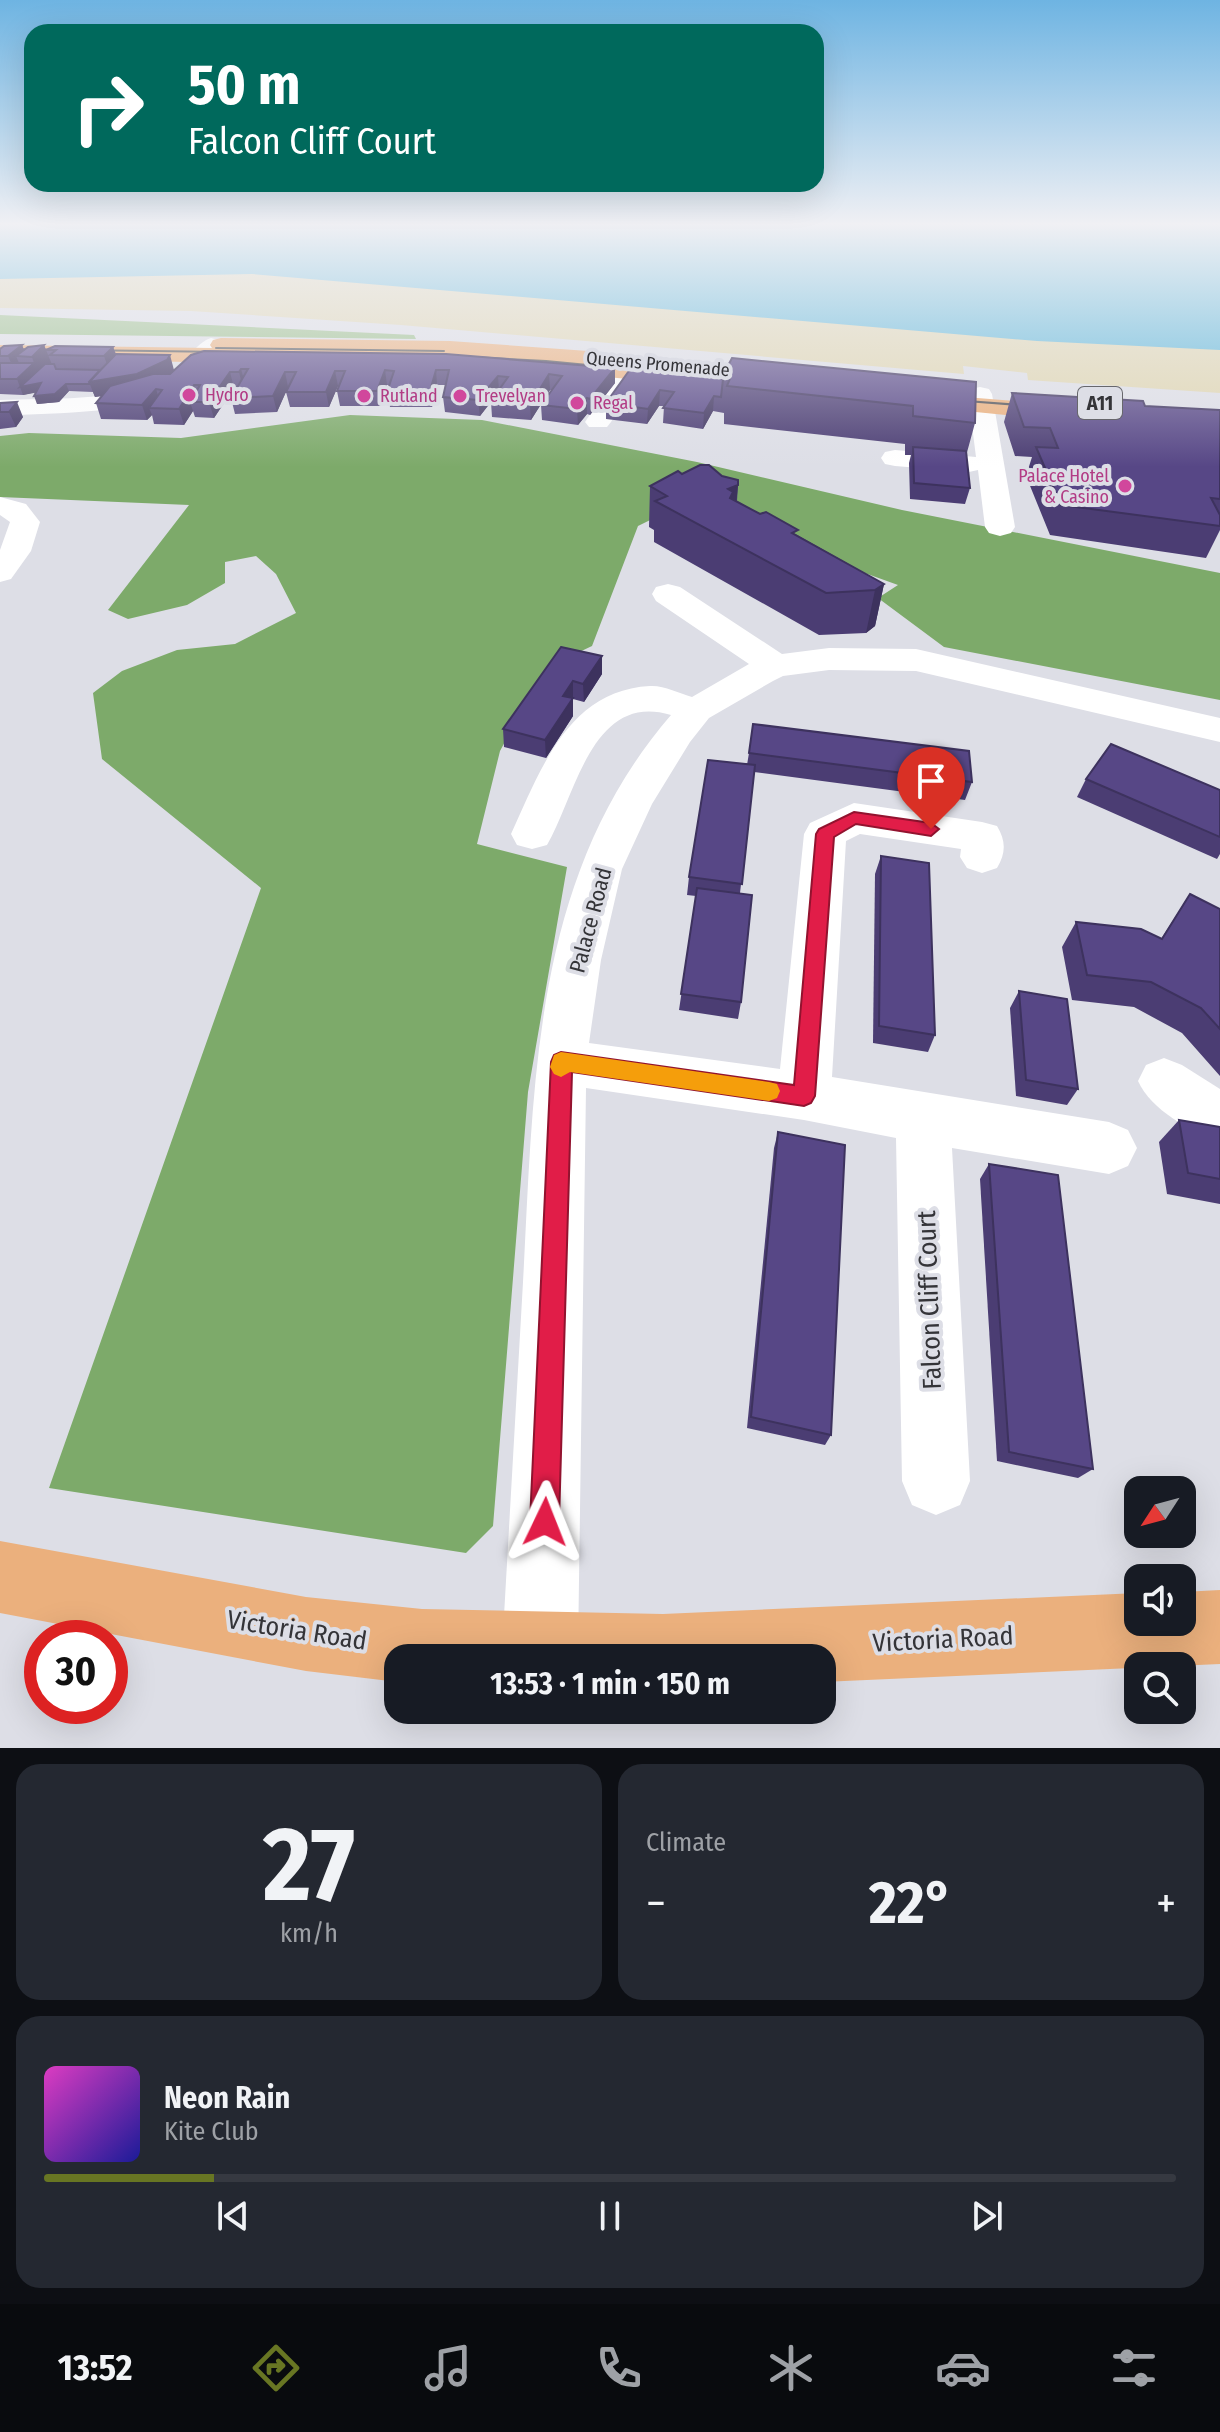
<!DOCTYPE html>
<meta charset="utf-8">
<style>
body{margin:0;font-family:"Fira Sans Condensed",sans-serif;background:#242831;color:#f1f3f6;height:100vh;display:flex;flex-direction:column;font-size:30px;white-space:nowrap}
*{box-sizing:border-box;margin:0}
p{font-size:26px;color:#9ea1a6}
.icon{flex:none;width:44px;height:44px;fill:none;stroke:currentColor;stroke-width:2;stroke-linecap:round;stroke-linejoin:round}
.map{position:relative;height:1748px;overflow:hidden}
.sheet{display:flex;flex-direction:column;gap:16px;padding:16px;background:#0d0f14;flex:1}
.sheet>*{flex:none}
.hud{position:absolute;left:24px;top:24px;width:800px;height:168px;border-radius:24px;box-shadow:0 8px 32px #0002;background:#00695c;color:#fff;overflow:hidden}
.needle{width:52px;rotate:234deg}
.fabs{position:absolute;left:1124px;top:1476px;display:grid;gap:16px}
.fabs a{display:grid;place-items:center;width:72px;height:72px;border-radius:16px;background:#171b24;box-shadow:0 8px 32px #0002;font-size:40px}
.speed{position:absolute;left:24px;top:1620px;display:flex;gap:16px;font-size:40px;font-weight:700;text-align:center}
.speed>*{display:grid;place-content:center;width:104px;height:104px;border-radius:50%;background:#171b24;box-shadow:0 8px 32px #0002;line-height:1}
.speed .limit{border:12px solid #d22;background:#fff;color:#111}
.pin{position:absolute;display:grid;place-items:center;width:68px;height:68px;color:#fff;margin:-82px -34px;border-radius:50% 50% 50% 0;rotate:-45deg;box-shadow:0 0 8px #0007}
.pin .icon{rotate:45deg}
.me{position:absolute;width:88px;margin:-44px;rotate:2deg;stroke-linejoin:round;filter:drop-shadow(0 0 6px #0008)}
.turn{display:flex;align-items:center;gap:28px;height:168px;padding:0 32px;font-size:36px}
.turn .icon{width:104px;height:104px;stroke-width:2.5}
.turn b{display:block;font-size:56px;line-height:68px}
.big{font-size:60px;font-weight:700;line-height:1.1}
.sheet .widget{flex:1;display:flex;flex-direction:column;justify-content:center;gap:12px;min-width:0;padding:0 28px;border-radius:24px;background:#242831}
.sheet .dial{align-items:center;gap:0}
.dial b{font-size:104px;line-height:1}
.song{display:flex;align-items:center;gap:24px}
.cover{width:96px;height:96px;border-radius:12px;background:linear-gradient(135deg,hsl(310 70% 55%),hsl(240 70% 35%))}
.played{height:8px;border-radius:4px;background:linear-gradient(90deg,#687623 15%,#363941 15%)}
.keys{display:flex;justify-content:space-around;direction:ltr}
.heat{display:flex;justify-content:space-between;align-items:center;font-size:44px;direction:ltr}
.sheet .tiles{flex:1;display:grid;gap:16px;grid-template-columns:1fr 1fr}
.widget:last-child{grid-column:span 2}
.trip{position:absolute;left:384px;top:1644px;width:452px;height:80px;border-radius:24px;background:#171b24;box-shadow:0 8px 32px #0002;font-weight:700;line-height:80px;text-align:center}
.tab-bar{display:flex;height:128px;justify-content:space-around;align-items:center;background:#090b0e;color:#9ea1a6}
.tab-bar .icon{width:56px;height:56px}
.tab-bar .current{color:#687623}
.tab-bar b{font-size:36px;color:#f1f3f6}
.map>svg:first-child{display:block}
.green{fill:#97bd87}
.forest{fill:#7daa6a}
.sand{fill:#dfd5b0}
.water{fill:#57b4d8}
.lines{fill:none;stroke-linecap:round;stroke-linejoin:round}
.minor{fill:#fff;fill-rule:evenodd}
.major{fill:#ebb07d;fill-rule:evenodd}
.tram{stroke:#505055;stroke-width:2}
.wall{fill:#4b3d73}
.shaded-wall{fill:#3d325e}
.building{fill:#574786;stroke:#3d325e;stroke-width:2}
.route{fill:#e11d48;stroke:#92132f;stroke-width:2}
.slow{fill:#f59e0b}
.hotel-dot{fill:#d1479c;stroke:#dddee6;stroke-width:3}
.labels{text-anchor:middle;stroke-width:8;stroke-linejoin:round;paint-order:stroke}
.far-street-label{font-size:18px;fill:#343438;stroke:#dddee6}
.far-hotel-label{font-size:18px;fill:#b23c85;stroke:#dddee6;text-anchor:start}
.shield{fill:#dddee6;stroke:#67676c;stroke-width:2}
.shield-label{font-size:20px;font-weight:bold;fill:#343438}
.street-label{font-size:22px;fill:#343438;stroke:#dddee6}
.near-street-label{font-size:26px;fill:#343438;stroke:#dddee6}
</style>
<div class="map">
<svg width="1220" height="1748" viewBox="0 0 1220 1748">
<rect width="100%" height="100%" fill="#dddee6"/>
<!-- green -->
<path class="green" d="M0 315 414 335 416 339 0 334Z"/>
<!-- forest -->
<path class="forest" d="M350 415 482 420 697 462 902 510 1220 573V700L944 647 878 598 898 585 798 549 691 500 638 526 592 646 554 664 524 706 500 751 477 844 567 867 528 1092 493 1526 466 1553 49 1488 261 888 102 759 93 693 122 671 177 650 235 644 296 613 276 574 256 556 225 562V583L187 605 128 619 108 610 189 505 0 497V436L29 433 181 438Z"/>
<!-- sand -->
<path class="sand" d="M0 222H1220V393L1028 380 1027 373 963 366 964 374 401 325 191 311 0 308Z"/>
<!-- water -->
<path class="water" d="M0 222H1220V350L1037 341 252 274 0 279Z"/>
<g class="lines">
<!-- minor -->
<g class="minor">
<path d="M211 338 219 340 222 345C213 358 204 374 190 383 137 416 60 412 0 416V400C51 398 112 402 159 380 180 370 196 342 211 338Z"/>
<path d="M630 365 638 367 642 372 611 422 607 427H589L585 422 622 367Z"/>
<path d="M980 387 989 389 992 394 1015 527 1011 533 1000 536 989 533 985 527 978 470 969 472 895 466 885 464 881 458 885 452 895 450 976 457 968 394 971 389Z"/>
<path d="M0 497 26 504 40 522 31 551 11 579 0 582V550L10 522 0 515Z"/>
<path d="M668 584 680 587 782 654 829 648 916 649 1220 718V742L916 671 829 670 783 676 773 681 709 718 690 742 652 804 622 869 601 960 589 1043 780 1069 804 834 810 823 854 803 982 822 997 826C1006 841 1006 853 997 868L982 873 967 868 960 857 961 849 860 834 846 841 832 1077 1109 1122 1128 1130 1137 1148 1128 1166 1109 1174 952 1148 970 1481 960 1505 936 1515 912 1505 902 1481 896 1138 804 1120 586 1088 578 1651 575 1658H505L502 1651C509 1528 516 1405 523 1282 534 1082 532 876 671 715 592 691 576 795 547 845L532 849 517 845 511 834C540 771 568 690 650 686 663 685 679 693 692 697L749 664 656 601 652 594 656 587Z"/>
<path d="M1164 1058 1182 1065 1220 1089V1142C1190 1131 1151 1110 1138 1081L1146 1065Z"/>
</g>
<!-- major -->
<g class="major">
<path d="M221 338 450 341 588 351 596 353 600 358 597 362 688 371 697 373 700 378 697 383 688 385 557 372 549 370 545 365 547 362 450 355 262 352 265 356 261 361 253 363 0 359V345L212 348 210 345 213 340Z"/>
<path d="M915 393 1066 405 1075 408 1079 413 1075 418 1066 421 906 405 903 400 906 395Z"/>
<path d="M0 1541 306 1597 422 1609 663 1614 1138 1593V1622H1182V1592L1220 1590V1664L822 1682V1658H398V1682L306 1671 0 1613Z"/>
</g>
<!-- tram -->
<g class="tram">
<path d="M216 348 444 351"/>
<path d="M0 349 227 352"/>
<path d="M435 355 546 361 746 380"/>
<path d="M953 400 1033 406"/>
</g>
</g>
<!-- wall -->
<g class="wall">
<path d="M22 345 24 350 44 345 46 350 113 347 116 354 174 370 446 354 615 383 590 415 587 414 578 425 542 420 541 405 552 390H550L531 420 492 417 491 402 480 416 445 412 443 397 446 385H437L432 407H390L387 392 389 385H387L380 406H340L337 391 338 386 329 407H290L286 392 277 412 235 414 231 398 237 388H234L214 418 195 417 193 411 184 425 154 424 152 415 147 420 101 419 96 403 102 396 95 397 93 392 69 391 59 402 37 404 36 392 23 395 0 394V347L1 349Z"/>
<path d="M732 358 975 423 966 456 970 488 965 504 910 499 909 463 911 455H905V444L724 424V413L713 411 703 429 663 423 664 406H659L647 424 606 419V403L631 368 723 379V375Z"/>
<path d="M1012 393 1145 406 1220 410V530L1206 558 1050 535 1026 476 1032 457 1015 456 1004 422Z"/>
<path d="M0 403 23 417 16 427 0 429Z"/>
<path d="M722 476 738 485 737 501 884 584 875 626 866 633 819 635 654 542V530L649 527 650 486Z"/>
<path d="M561 647 602 674 584 702 573 699V716L546 758 504 747 503 729Z"/>
<path d="M749 753 972 782 965 800 754 772 740 893 741 1002 738 1019 679 1010 696 896 687 895 689 877 747 765Z"/>
<path d="M1086 779 1220 790V854L1217 859 1077 797Z"/>
<path d="M881 856 935 1035 928 1052 873 1043 875 874Z"/>
<path d="M1190 894 1220 909V1076L1182 1033 1134 1007 1072 1000 1062 947 1076 922 1161 939Z"/>
<path d="M1019 991 1078 1089 1067 1105 1016 1096 1010 1008Z"/>
<path d="M1179 1120 1220 1127V1204L1167 1194 1159 1142Z"/>
<path d="M778 1132 831 1435 825 1445 747 1428 774 1148Z"/>
<path d="M989 1164 1093 1469 1078 1478 997 1461 980 1179Z"/>
</g>
<!-- shaded-wall -->
<g class="shaded-wall">
<path d="M22 345 27 357 16 356 23 373 18 378 8 356Z"/>
<path d="M44 345 53 367 41 383 45 391 23 395 17 379 34 363 32 357Z"/>
<path d="M113 347 121 369 112 378 104 356Z"/>
<path d="M170 355 174 370 172 375 142 389 95 397 89 382Z"/>
<path d="M615 368V383L590 415V399Z"/>
<path d="M241 369 245 384 243 388 239 372Z"/>
<path d="M385 370 387 385 380 406 377 391Z"/>
<path d="M436 370 437 385 432 407 430 391Z"/>
<path d="M335 371 338 386 329 407 326 392Z"/>
<path d="M230 372 234 388 214 418 209 402Z"/>
<path d="M285 372 288 387 277 412 273 396Z"/>
<path d="M549 374 550 390 531 420 530 405Z"/>
<path d="M498 376 499 391 480 416 478 400Z"/>
<path d="M66 384 69 391 59 402 37 404 34 396Z"/>
<path d="M194 385 199 400 190 402 193 411 184 425 179 409Z"/>
<path d="M156 389 161 405 149 408 152 415 147 420 142 405Z"/>
<path d="M660 390 659 406 647 424 648 409Z"/>
<path d="M714 396 713 411 703 429 704 413Z"/>
<path d="M587 398V414L578 425 577 409Z"/>
<path d="M17 402 23 417 16 427 9 412Z"/>
<path d="M738 485 734 525 728 489Z"/>
<path d="M884 584 875 626 866 633 875 590Z"/>
<path d="M602 656V674L584 702 583 684Z"/>
<path d="M573 681V716L546 758 545 740 563 696Z"/>
</g>
<!-- building -->
<g class="building">
<path d="M22 345 8 356H0V349L4 346Z"/>
<path d="M44 345 32 357 16 356 28 347Z"/>
<path d="M55 346 113 347 104 356 50 355 56 350H46Z"/>
<path d="M204 351 446 354 615 368 590 399 587 398 577 409 541 405 562 376 549 374 530 405 491 401 508 377 498 376 478 400 443 397 449 370H436L430 391 387 392 394 371 385 370 377 391H337L345 371H335L326 392H286L296 372H285L273 396 231 398 248 369H241L239 372H230L209 402H190L200 385H194L179 409 149 408 162 390 156 389 142 405 96 403 110 386 153 374H170L191 355Z"/>
<path d="M116 354 170 355 167 360 137 374 89 382Z"/>
<path d="M732 358 976 382 975 423 913 416V406L727 386 731 376 723 375Z"/>
<path d="M0 363H34L17 379H0Z"/>
<path d="M45 364H54L56 369 100 370 89 382 90 384H66L55 394 34 396 41 383 20 387Z"/>
<path d="M631 368 723 379 721 397 714 396 704 413 663 408 674 392 660 390 648 409 606 403Z"/>
<path d="M1012 393 1143 401 1145 406 1220 410V499L1211 498 1220 515V526L1061 505 1036 447 1058 448 1050 428 1024 427Z"/>
<path d="M17 402 9 412H0V403Z"/>
<path d="M913 447 966 451 970 488 914 483Z"/>
<path d="M700 465H709L722 476 738 480V485L728 489 733 492 730 498 760 514 766 512 798 530 792 533 884 584 875 590 826 593 655 501 667 496 650 486 678 471 682 474Z"/>
<path d="M561 647 602 656 583 684 573 681 563 696 573 698 545 740 503 729Z"/>
<path d="M753 724 969 751 972 782 749 753Z"/>
<path d="M1111 744 1220 790V837L1086 779Z"/>
<path d="M708 760 755 765 742 884 689 877Z"/>
<path d="M881 856 929 863 935 1035 879 1026Z"/>
<path d="M697 888 752 895 741 1002 681 994Z"/>
<path d="M1190 894 1220 909V1029L1201 1008 1151 982 1087 975 1076 922 1141 929 1162 939Z"/>
<path d="M1019 991 1067 999 1078 1089 1026 1080Z"/>
<path d="M1179 1120 1220 1127V1179L1188 1173Z"/>
<path d="M778 1132 845 1145 831 1435 751 1417Z"/>
<path d="M989 1164 1058 1175 1093 1469 1009 1452Z"/>
</g>
<!-- sky -->
<linearGradient id="sky" x2="0" y2="1"><stop stop-color="#6eb4e2"/><stop offset="0.48" stop-color="#f0f0f4"/><stop offset="1" stop-color="#f0f0f4" stop-opacity="0"/></linearGradient>
<rect width="1220" height="467" fill="url(#sky)"/>
<!-- route -->
<path class="route" d="M854 812 931 823 939 829 931 836 856 824 834 837 815 1096 811 1103 804 1106 572 1072 559 1522 555 1533 545 1537 534 1533 530 1522 551 1062 554 1055 561 1052 794 1085 816 834 819 829Z"/>
<!-- slow -->
<path class="slow" d="M561 1052 769 1082 777 1084 780 1091 777 1098 769 1101 570 1072 561 1077 554 1074 550 1067 554 1055Z"/>
<!-- markers -->
<g class="hotel-dot">
<circle cx="189" cy="395" r="8"/>
<circle cx="364" cy="396" r="8"/>
<circle cx="460" cy="396" r="8"/>
<circle cx="577" cy="403" r="8"/>
<circle cx="1125" cy="486" r="8"/>
</g>
<g class="labels">
<!-- far-street labels -->
<g class="far-street-label">
<text transform="translate(658 364) rotate(5)" y="6">Queens Promenade</text>
</g>
<!-- far-hotel labels -->
<g class="far-hotel-label">
<text x="205" y="401">Hydro</text>
<text x="380" y="402">Rutland</text>
<text x="476" y="402">Trevelyan</text>
<text x="593" y="409">Regal</text>
<text x="1109" y="482" text-anchor="end">Palace Hotel<tspan x="1109" dy="21">&amp; Casino</tspan></text>
</g>
<!-- shield labels -->
<rect class="shield" x="1078" y="387" width="44" height="32" rx="6"/>
<g class="shield-label">
<text x="1100" y="410">A11</text>
</g>
<!-- street labels -->
<g class="street-label">
<text transform="translate(590 920) rotate(-75)" y="8">Palace Road</text>
</g>
<!-- near-street labels -->
<g class="near-street-label">
<text transform="translate(929 1300) rotate(-92)" y="9">Falcon Cliff Court</text>
<text transform="translate(297 1630) rotate(9)" y="9">Victoria Road</text>
<text transform="translate(943 1639) rotate(-3)" y="9">Victoria Road</text>
</g>
</g>
</svg>
<div class="fabs">
<a><svg class="needle" viewBox="-14 -14 28 28"><path d="M0-13l5 13h-10z" fill="#e53935"/><path d="M0 13l5-13h-10z" fill="#9ea1a6"/></svg></a>
<a><svg class="icon" aria-label="sound" viewBox="0 0 24 24"><path d="M4 9h4l5-4v14l-5-4H4zM17 9q2 3 0 6"/></svg></a>
<a><svg class="icon" aria-label="search" viewBox="0 0 24 24"><circle cx="10" cy="10" r="6"/><path d="M15 15l6 6"/></svg></a>
</div>
<div class="speed"><div class="limit">30</div></div>
<div class="pin" style="left:931px;top:829px;background:#d93025"><svg class="icon" aria-label="arrive" viewBox="0 0 24 24"><path d="M6 21V4h12l-3 4 3 4H6"/></svg></div>
<svg class="me" style="left:545px;top:1522px" viewBox="-20 -20 40 40"><path d="M0-17L14 15 0 8-14 15z" fill="#e11d48" stroke="#fff" stroke-width="4"/></svg>
<div class="trip">13:53 · 1 min · 150 m</div>
<div class="hud">
<div class="turn"><svg class="icon" aria-label="right" viewBox="0 0 24 24"><path d="M7 20v-9h11M14 6l5 5-5 5"/></svg><div><b>50 m</b>Falcon Cliff Court</div></div>
</div>
</div>
<section class="sheet">
<div class="tiles">
<div class="widget dial"><b>27</b><p>km/h</p></div>
<div class="widget"><p>Climate</p>
<div class="heat"><a>−</a><b class="big">22°</b><a>+</a></div>
</div>
<div class="widget">
<div class="song"><i class="cover"></i><div><b>Neon Rain</b><p>Kite Club</p></div></div>
<div class="played"></div>
<div class="keys"><svg class="icon" aria-label="previous" viewBox="0 0 24 24"><path d="M18 5L8 12l10 7zM5 5v14"/></svg><svg class="icon" aria-label="pause" viewBox="0 0 24 24"><path d="M8 5v14M16 5v14"/></svg><svg class="icon" aria-label="next" viewBox="0 0 24 24"><path d="M6 5l10 7-10 7zM19 5v14"/></svg></div>
</div>
</div>
</section>
<nav class="tab-bar">
<b>13:52</b>
<svg class="icon current" aria-label="directions" viewBox="0 0 24 24"><path d="M12 3l9 9-9 9-9-9zM9 14v-3h6M13 9l2 2-2 2"/></svg>
<svg class="icon" aria-label="music" viewBox="0 0 24 24"><path d="M9 18V5l10-2v13"/><circle cx="6" cy="18" r="3"/><circle cx="16" cy="16" r="3"/></svg>
<svg class="icon" aria-label="phone" viewBox="0 0 24 24"><path d="M5 4h4l2 5-3 2q2 4 5 5l2-3 5 2v4C11 20 4 13 5 4z"/></svg>
<svg class="icon" aria-label="climate" viewBox="0 0 24 24"><path d="M12 3v18M4 7l16 10M4 17L20 7"/></svg>
<svg class="icon" aria-label="car" viewBox="0 0 24 24"><path d="M5 17H2v-5l4-1 3-4h7l3 4 3 1v5h-3M9 17h6M6 11h13"/><circle cx="7" cy="17" r="2"/><circle cx="17" cy="17" r="2"/></svg>
<svg class="icon" aria-label="filters" viewBox="0 0 24 24"><path d="M4 7h16M4 17h16"/><circle cx="9" cy="7" r="2"/><circle cx="15" cy="17" r="2"/></svg>
</nav>
